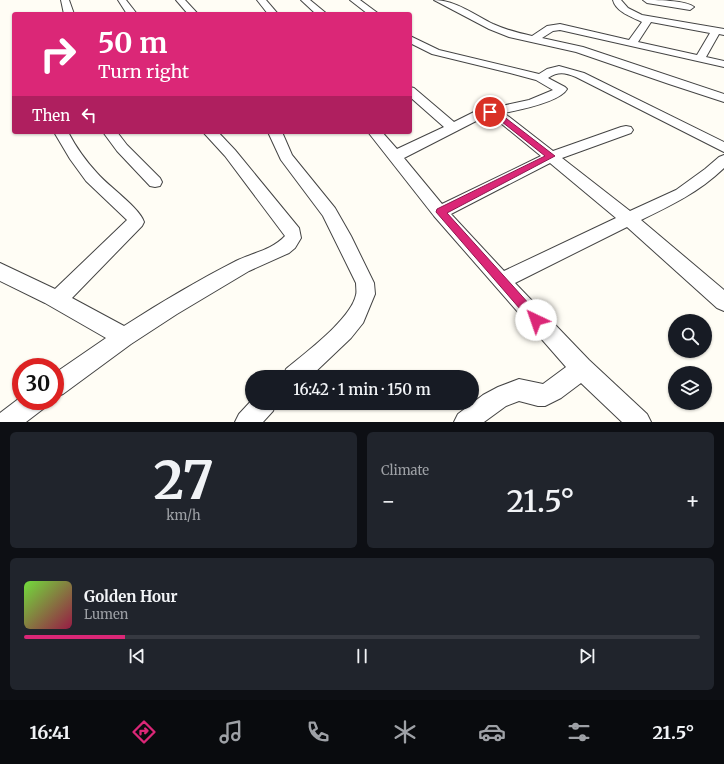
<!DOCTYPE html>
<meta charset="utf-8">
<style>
body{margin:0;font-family:Merriweather,serif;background:#20242c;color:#f1f3f6;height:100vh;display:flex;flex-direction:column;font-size:15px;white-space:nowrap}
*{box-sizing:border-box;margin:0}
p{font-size:13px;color:#9ea1a6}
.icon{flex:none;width:22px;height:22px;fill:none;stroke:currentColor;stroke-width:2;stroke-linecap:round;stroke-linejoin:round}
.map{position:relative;height:422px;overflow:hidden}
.panel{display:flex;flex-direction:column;gap:10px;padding:10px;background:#0d0f14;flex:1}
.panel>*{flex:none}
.top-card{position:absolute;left:12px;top:12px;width:400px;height:122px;border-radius:4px;box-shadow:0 1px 3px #0004;background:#db2777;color:#fff;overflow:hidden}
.tools{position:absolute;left:668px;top:314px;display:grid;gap:8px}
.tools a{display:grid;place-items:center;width:44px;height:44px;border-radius:50%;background:#171b24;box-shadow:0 1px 3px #0004;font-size:20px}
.speed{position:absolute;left:12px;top:358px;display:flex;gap:8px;font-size:20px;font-weight:700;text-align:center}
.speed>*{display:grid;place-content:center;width:52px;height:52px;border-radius:50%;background:#171b24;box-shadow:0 1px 3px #0004;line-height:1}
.speed .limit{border:6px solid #d22;background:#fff;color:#111}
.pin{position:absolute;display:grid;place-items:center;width:34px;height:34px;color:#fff;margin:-17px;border:2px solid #fff;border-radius:50%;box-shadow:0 1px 4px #0007}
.me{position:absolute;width:44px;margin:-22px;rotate:318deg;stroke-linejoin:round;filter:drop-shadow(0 0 3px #0008)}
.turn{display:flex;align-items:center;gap:14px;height:84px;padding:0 20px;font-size:18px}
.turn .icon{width:52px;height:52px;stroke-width:2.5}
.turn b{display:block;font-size:28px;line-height:34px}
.then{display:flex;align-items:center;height:38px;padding:0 20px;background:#0003;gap:8px;font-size:15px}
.big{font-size:30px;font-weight:600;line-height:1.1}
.panel .tile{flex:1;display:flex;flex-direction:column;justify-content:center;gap:6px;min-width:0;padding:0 14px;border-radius:6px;background:#20242c}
.panel .dial{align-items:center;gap:0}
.dial b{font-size:52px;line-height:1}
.song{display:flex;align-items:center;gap:12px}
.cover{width:48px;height:48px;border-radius:6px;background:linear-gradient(135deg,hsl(100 70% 55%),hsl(340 70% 35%))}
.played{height:4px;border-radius:2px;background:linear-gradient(90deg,#db2777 15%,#363941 15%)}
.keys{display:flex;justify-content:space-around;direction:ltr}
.heat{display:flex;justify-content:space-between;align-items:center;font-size:22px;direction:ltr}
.panel .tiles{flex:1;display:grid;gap:10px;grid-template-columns:1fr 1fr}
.tile:last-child{grid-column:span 2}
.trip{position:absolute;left:245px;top:370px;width:234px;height:40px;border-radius:20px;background:#171b24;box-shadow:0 1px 3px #0004;font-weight:600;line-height:40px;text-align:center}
.menu{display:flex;height:64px;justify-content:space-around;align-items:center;background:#090b0e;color:#9ea1a6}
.menu .icon{width:28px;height:28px}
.menu .on{color:#db2777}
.menu b{font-size:18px;color:#f1f3f6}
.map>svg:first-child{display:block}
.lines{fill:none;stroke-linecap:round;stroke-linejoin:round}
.minor-casing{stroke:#444;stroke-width:2}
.minor{fill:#fff;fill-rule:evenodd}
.route{fill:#db2777;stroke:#8e194d}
</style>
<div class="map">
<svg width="724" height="422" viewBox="0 0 724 422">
<rect width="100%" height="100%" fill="#fffdf5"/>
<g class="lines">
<!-- minor casing -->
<g class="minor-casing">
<g id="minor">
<path d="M61 0H69L74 14H64Z"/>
<path d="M118 0H126L137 14H127Z"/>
<path d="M176 0H185L198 14H188Z"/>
<path d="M257 0H266L278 14H268Z"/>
<path d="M301 0H310L327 14H316Z"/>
<path d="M350 0H360L379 14H368Z"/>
<path d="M434 0C455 0 475 15 493 24 506 30 519 33 532 36L547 26 560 24 629 40 642 22C632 17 616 12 613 0H621L628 8 642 15 724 29V35L719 34 706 57 724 61V67L560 30 553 31 542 38 583 47 724 94V102L669 84 576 52 509 37 489 29ZM651 22 710 33 697 55 638 42Z"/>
<path d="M643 0C655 0 686 0 694 7L690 10 647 3Z"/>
<path d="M410 36 439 50 539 74 547 69 559 66 584 73 724 142V152L576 77C565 73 559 71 548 78L565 87 567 89C560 102 519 110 504 113L553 151 621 127 626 126 631 127 633 130 631 133 562 158 630 211 676 190 705 169 719 157 724 155V168C699 192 672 205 641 220L724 290V311L717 308 627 227 515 283 589 360 647 414 651 422H622L581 383 561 398 545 406H538L519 401 506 406 484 422H454L458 414 483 395 498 387 519 379 543 384 566 367 434 216 368 132H382L397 149 444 127 410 97V87L414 88 454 122 474 112 529 100 553 90 536 80 510 73 432 54 410 43ZM492 116 541 156 442 204 404 158 482 118ZM550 163 616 218 504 271 451 214Z"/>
<path d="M54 132H68C76 147 85 160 97 173 108 186 140 208 144 222L142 226 72 298 124 326C160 303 197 281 236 261 252 253 272 250 285 236L225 156 203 132H218L235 150 299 228 301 238 295 248 289 253 249 271 177 314 131 344 63 394 55 397V373L106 338 45 303 0 281V263L55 289 127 220 86 181 70 159Z"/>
<path d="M103 132H117L127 145 160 178 162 182 160 186 155 187 150 186 117 151Z"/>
<path d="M268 132H282L292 155 335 208 351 236 374 283 375 294 363 323 351 338 310 377H283L286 369C305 353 351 319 356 295 357 292 356 287 356 283L323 216 281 160Z"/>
<path d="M21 397V401H46L43 409 26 422H0V413Z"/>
<path d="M252 400V403H276L273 411 263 422H235L239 414Z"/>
</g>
</g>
<!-- minor -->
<use href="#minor" class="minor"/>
</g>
<!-- route -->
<path class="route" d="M494 109 555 156 447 213 540 316 542 320 540 324 536 325 533 324 436 212 437 209 545 156 492 114 486 112Z"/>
</svg>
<div class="tools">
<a><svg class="icon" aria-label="search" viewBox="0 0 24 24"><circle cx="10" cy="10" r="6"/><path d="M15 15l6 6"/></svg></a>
<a><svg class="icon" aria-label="layers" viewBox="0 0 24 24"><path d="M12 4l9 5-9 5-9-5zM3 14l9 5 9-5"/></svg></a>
</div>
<div class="speed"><div class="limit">30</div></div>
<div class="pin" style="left:490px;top:112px;background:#d93025"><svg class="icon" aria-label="arrive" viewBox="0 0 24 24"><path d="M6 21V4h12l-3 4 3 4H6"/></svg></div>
<svg class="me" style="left:536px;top:320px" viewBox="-20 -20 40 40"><circle r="19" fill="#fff"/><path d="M0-13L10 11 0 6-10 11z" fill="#db2777"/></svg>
<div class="trip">16:42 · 1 min · 150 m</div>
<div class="top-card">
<div class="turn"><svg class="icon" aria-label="right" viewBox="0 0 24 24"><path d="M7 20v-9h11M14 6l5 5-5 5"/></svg><div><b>50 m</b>Turn right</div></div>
<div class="then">Then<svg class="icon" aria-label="left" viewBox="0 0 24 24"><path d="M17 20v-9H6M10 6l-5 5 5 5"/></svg></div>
</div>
</div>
<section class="panel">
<div class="tiles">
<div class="tile dial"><b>27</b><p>km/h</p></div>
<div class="tile"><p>Climate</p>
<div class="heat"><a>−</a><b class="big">21.5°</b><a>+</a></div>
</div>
<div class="tile">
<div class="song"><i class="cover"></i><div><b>Golden Hour</b><p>Lumen</p></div></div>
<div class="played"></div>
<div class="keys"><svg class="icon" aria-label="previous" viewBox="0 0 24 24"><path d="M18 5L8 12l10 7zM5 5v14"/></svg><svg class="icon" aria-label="pause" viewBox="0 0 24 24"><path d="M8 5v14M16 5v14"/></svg><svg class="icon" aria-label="next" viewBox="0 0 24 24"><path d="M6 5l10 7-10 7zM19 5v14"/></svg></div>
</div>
</div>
</section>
<nav class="menu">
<b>16:41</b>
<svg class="icon on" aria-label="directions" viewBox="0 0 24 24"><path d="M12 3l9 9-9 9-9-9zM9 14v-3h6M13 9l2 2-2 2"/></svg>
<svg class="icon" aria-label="music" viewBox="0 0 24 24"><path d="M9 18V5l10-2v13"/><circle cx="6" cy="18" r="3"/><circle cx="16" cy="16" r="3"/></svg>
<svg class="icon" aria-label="phone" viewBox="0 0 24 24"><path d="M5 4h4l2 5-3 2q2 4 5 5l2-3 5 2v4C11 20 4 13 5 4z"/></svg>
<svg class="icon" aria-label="climate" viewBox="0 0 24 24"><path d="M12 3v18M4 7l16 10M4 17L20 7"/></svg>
<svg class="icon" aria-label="car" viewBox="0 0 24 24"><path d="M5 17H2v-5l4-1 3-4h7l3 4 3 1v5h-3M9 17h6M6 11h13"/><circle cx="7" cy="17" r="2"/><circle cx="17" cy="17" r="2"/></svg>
<svg class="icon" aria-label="filters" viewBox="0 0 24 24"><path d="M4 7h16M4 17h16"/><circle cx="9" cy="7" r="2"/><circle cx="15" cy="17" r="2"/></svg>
<b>21.5°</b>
</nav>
